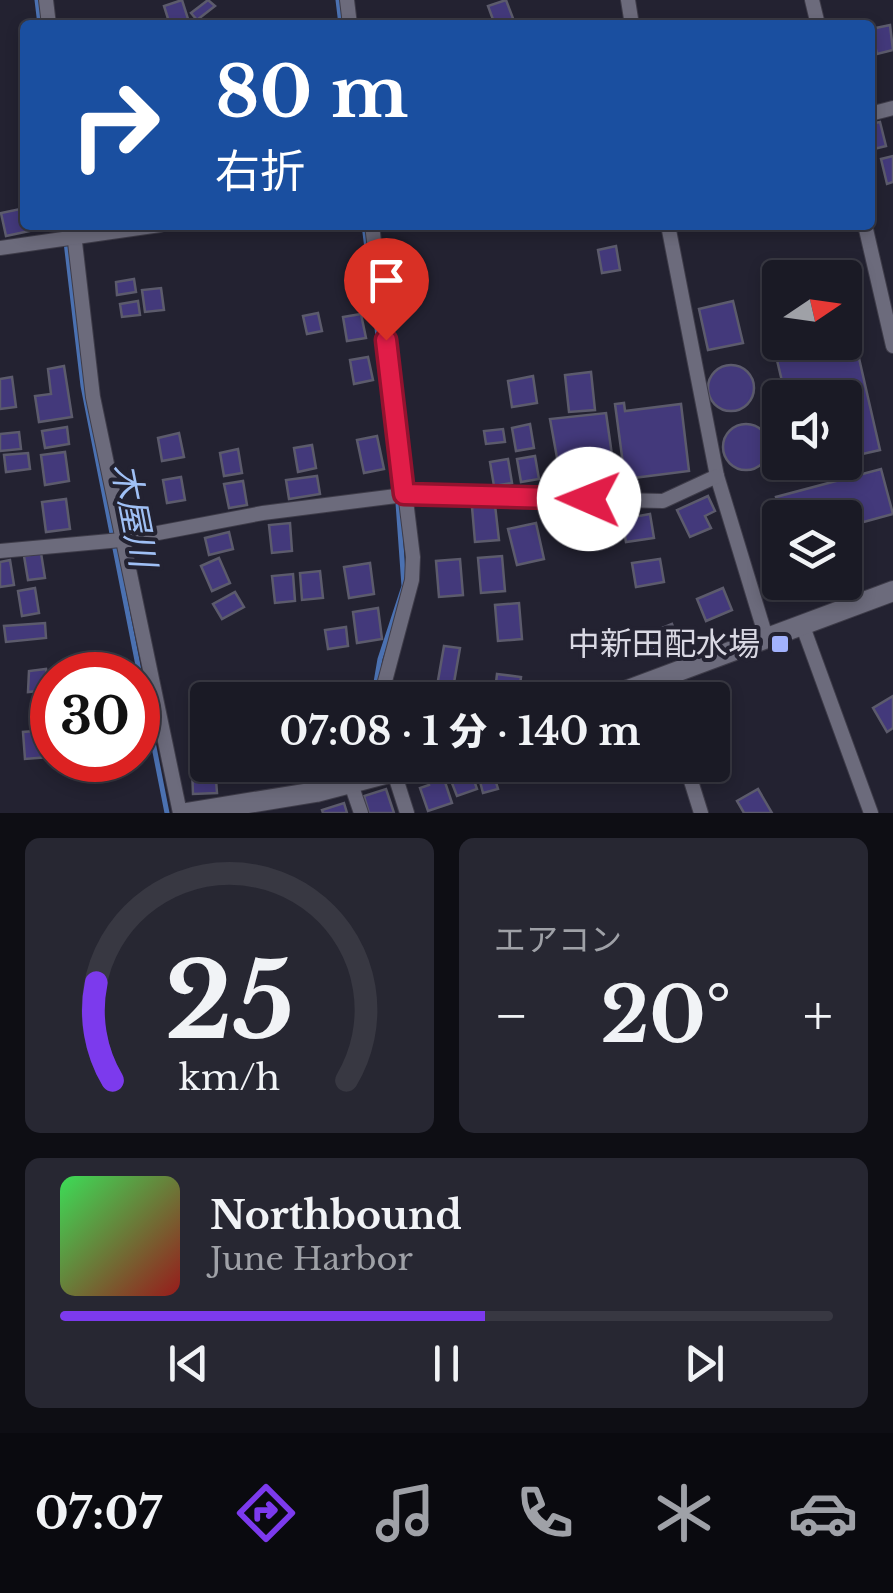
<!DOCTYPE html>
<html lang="ja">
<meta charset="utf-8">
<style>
body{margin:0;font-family:"Libre Baskerville","Noto Sans JP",serif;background:#272732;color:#f1f3f6;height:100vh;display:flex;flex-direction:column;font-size:38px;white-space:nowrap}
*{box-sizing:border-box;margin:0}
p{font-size:32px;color:#9fa1a7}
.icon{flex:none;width:55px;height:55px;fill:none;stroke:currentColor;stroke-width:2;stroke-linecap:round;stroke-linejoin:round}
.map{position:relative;height:813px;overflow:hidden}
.panel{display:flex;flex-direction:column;gap:25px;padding:25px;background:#0e0e14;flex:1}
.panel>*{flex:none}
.top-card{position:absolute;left:20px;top:20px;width:855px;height:210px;border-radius:10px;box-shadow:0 5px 15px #0003,0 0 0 2px #383842;background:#1a4fa0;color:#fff;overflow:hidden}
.needle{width:65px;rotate:77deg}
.tools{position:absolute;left:762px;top:260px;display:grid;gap:20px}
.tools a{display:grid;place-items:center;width:100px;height:100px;border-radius:10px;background:#1a1a25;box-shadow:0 5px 15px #0003,0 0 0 2px #383842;font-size:50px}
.speed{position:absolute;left:30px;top:652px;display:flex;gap:20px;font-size:50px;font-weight:700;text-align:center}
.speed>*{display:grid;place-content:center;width:130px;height:130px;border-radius:50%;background:#1a1a25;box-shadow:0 5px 15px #0003,0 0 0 2px #383842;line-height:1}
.speed .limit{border:15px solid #d22;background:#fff;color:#111}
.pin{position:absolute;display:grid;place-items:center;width:85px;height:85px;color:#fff;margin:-102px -42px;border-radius:50% 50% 50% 0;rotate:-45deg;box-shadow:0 0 10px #0007}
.pin .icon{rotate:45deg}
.me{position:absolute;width:110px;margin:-55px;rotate:271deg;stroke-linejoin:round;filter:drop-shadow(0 0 8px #0008)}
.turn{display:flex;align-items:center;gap:35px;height:210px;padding:0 30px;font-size:45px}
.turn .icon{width:130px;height:130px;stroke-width:2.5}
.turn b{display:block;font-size:70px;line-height:85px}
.big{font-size:75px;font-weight:800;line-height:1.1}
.panel .card{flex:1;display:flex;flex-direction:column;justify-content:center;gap:15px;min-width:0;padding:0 35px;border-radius:15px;background:#272732}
.panel .dial{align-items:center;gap:0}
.dial svg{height:260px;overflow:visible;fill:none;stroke:#383842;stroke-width:7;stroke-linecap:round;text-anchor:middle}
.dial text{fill:#f1f3f6;stroke:none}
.song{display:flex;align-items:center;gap:30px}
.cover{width:120px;height:120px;border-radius:15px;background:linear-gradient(135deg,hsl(130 70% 55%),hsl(0 70% 35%))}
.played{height:10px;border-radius:5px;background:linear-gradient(90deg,#7c3aed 55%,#383842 55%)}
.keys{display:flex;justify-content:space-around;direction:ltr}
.heat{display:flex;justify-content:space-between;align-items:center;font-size:55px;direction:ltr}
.panel .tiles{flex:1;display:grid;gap:25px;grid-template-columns:1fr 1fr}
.card:last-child{grid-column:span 2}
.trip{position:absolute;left:190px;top:682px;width:540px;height:100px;border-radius:10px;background:#1a1a25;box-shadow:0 5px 15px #0003,0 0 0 2px #383842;font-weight:800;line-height:100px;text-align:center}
.dock{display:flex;height:160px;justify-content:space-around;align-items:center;background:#0a0a0f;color:#9fa1a7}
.dock .icon{width:70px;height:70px}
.dock .active{color:#7c3aed}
.dock b{font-size:45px;color:#f1f3f6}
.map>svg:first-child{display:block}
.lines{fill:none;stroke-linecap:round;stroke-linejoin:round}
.stream{stroke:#4b71b1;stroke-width:5}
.building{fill:#43397b;stroke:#5c5b6c;stroke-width:2.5}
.street-casing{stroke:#3e3c49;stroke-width:16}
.secondary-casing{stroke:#3e3c49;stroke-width:22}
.street{stroke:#6c6b7c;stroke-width:14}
.secondary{stroke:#6c6b7c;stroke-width:20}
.route-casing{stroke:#92132f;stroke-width:25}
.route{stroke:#e11d48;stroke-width:18}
.poi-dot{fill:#a2b2fd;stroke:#232231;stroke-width:4}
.labels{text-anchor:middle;stroke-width:8;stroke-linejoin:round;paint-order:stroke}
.poi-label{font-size:32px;fill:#d9d8e3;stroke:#232231;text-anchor:end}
.water-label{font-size:35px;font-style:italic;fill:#a0c0f5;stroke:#232231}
</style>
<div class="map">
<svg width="893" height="813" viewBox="0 0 893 813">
<rect width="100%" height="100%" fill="#232231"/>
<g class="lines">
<!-- stream -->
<g class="stream">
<path d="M37 0 40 25"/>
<path d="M338 0 341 25"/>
<path d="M64 225 83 386 167 813"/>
<path d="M364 225 397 487"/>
<path d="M373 700 380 659 404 586 398 503"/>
</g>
</g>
<!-- building -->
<g class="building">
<path d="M182 0 189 22 170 25 164 6Z"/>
<path d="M208 0 215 6 197 20 191 13Z"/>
<path d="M506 0 514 21 495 25 488 6Z"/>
<path d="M890 25 893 50 877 54 871 29Z"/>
<path d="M880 122 886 146 870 150V124Z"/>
<path d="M893 156V182L887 184 881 159Z"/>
<path d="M25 208V225L53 226 6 236 1 213Z"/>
<path d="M616 246 620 270 602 273 598 250Z"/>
<path d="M134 279 136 292 117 295 116 282Z"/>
<path d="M161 288 164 310 145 312 142 290Z"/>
<path d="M845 297 880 450 845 458V398H786L766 314 780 311V342H845Z"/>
<path d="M138 301 140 315 122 317 120 304Z"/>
<path d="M733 301 743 343 708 350 699 309Z"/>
<path d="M318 313 322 331 307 334 303 316Z"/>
<path d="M361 314 366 338 347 341 343 317Z"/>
<path d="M368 357 373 380 354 384 350 360Z"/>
<circle cx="731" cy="388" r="23"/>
<path d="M64 366 72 417 39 422 35 396 51 394 48 369Z"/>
<path d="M591 372 595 410 569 412 565 375Z"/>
<path d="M533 376 537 403 512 407 508 381Z"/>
<path d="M12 377 16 407 0 409V379Z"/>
<path d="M624 403 625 411 681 404 689 471 625 479 615 404Z"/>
<path d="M606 413 615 476 561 480 550 419Z"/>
<path d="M530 424 534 448 516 451 512 428Z"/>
<circle cx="746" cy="447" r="23"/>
<path d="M67 427 69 444 45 448 42 431Z"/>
<path d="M503 429 505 442 486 444 484 431Z"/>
<path d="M19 432 21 449 0 451V434Z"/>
<path d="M179 433 184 457 162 461 158 438Z"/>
<path d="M377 436 384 469 364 473 357 440Z"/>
<path d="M312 445 316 468 298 472 294 448Z"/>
<path d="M238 449 242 473 224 476 220 453Z"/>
<path d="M65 452 69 481 45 485 41 455Z"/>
<path d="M28 453 30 469 6 472 4 455Z"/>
<path d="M535 456 539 479 521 482 517 459Z"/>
<path d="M508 459 512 483 494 486 490 462Z"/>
<path d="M881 469 893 514 845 527V518H782L776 497Z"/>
<path d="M317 476 320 494 289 499 286 480Z"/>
<path d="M181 477 185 500 167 503 163 480Z"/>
<path d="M243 481 247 505 229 508 224 484Z"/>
<path d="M708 496 715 511 705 516 711 528 690 537 677 510Z"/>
<path d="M66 499 70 529 46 532 42 502Z"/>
<path d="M495 505 499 540 475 542 472 507Z"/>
<path d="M650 514 654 538 626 542 622 519Z"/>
<path d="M290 523 292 551 272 553 269 525Z"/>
<path d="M536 523 544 559 517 565 508 529Z"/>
<path d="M229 532 233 549 209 555 205 538Z"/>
<path d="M41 553 45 578 28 580 24 556Z"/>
<path d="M502 556 505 591 481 593 478 558Z"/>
<path d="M219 558 230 583 212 591 201 566Z"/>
<path d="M460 559 463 595 439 597 436 561Z"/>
<path d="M660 559 664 582 636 587 632 563Z"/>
<path d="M10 560 14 585 0 587V562Z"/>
<path d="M370 563 374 594 349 598 344 567Z"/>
<path d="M320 571 323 598 302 600 300 573Z"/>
<path d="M293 574 295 601 275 603 272 576Z"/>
<path d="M35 588 39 613 22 616 18 591Z"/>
<path d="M723 588 732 610 706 621 697 599Z"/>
<path d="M235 592 244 607 222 619 213 604Z"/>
<path d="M519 603 522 639 498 641 495 605Z"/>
<path d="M378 608 382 639 357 643 353 612Z"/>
<path d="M45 623 46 638 6 642 4 626Z"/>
<path d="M672 624 681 646 654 657 645 635Z"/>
<path d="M346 627 348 646 328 649 325 630Z"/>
<path d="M444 646 460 648 452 694 436 692Z"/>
<path d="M46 669 49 690 28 692 29 671Z"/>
<path d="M497 674 521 677 518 700H494Z"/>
<path d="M893 696V728L887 732 873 708Z"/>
<path d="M47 730 49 757 25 759 23 732Z"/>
<path d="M515 765H540L543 774 520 781Z"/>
<path d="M215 766 217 793 193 794 192 767Z"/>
<path d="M469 766 477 789 457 796 448 773Z"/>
<path d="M491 766 498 789 483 793 477 770Z"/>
<path d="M441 770 452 803 428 811 420 788 429 785 426 775Z"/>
<path d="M386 789 394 813H369L364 796Z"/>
<path d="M758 789 772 813H744L737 801Z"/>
<path d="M344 803 347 813H323L322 810Z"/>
</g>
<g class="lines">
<!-- street casing -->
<g class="street-casing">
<g id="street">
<path d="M46 0 49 25"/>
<path d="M347 0 350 25"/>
<path d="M628 0 632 25"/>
<path d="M812 0 818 25"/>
<path d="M870 114 893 108"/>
<path d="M73 225 93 397 180 813"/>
<path d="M372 225 413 557 412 580 380 700"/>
<path d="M668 225 717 476 766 637"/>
<path d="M865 225 893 346"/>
<path d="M0 248 160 225"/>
<path d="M0 551 121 540 263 513 404 495 663 501 717 476"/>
<path d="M802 624 871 813"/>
<path d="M659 679 666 700"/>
<path d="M686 765 701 813"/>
<path d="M392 766 407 813"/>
<path d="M351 784 361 813"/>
</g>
</g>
<!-- secondary casing -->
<g class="secondary-casing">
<g id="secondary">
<path d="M601 700 893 591"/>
<path d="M186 813 316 792 419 765"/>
</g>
</g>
<!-- street -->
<use href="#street" class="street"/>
<!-- secondary -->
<use href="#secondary" class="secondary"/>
</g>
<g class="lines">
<!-- route casing -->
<g class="route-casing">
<path id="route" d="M386 340 404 494 589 499"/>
</g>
<!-- route -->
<use href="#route" class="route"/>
</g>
<!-- markers -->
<rect class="poi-dot" x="770" y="634" width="20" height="20" rx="5"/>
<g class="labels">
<!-- poi labels -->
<g class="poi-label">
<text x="760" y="655">中新田配水場</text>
</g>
<!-- water labels -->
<g class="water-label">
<text transform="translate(134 515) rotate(79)" y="12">木屋川</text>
</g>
</g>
</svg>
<div class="tools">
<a><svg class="needle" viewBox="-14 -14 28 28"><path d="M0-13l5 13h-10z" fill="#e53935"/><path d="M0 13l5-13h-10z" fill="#9fa1a7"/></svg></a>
<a><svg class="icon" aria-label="sound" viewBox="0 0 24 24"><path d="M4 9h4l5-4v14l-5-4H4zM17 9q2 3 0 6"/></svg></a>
<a><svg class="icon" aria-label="layers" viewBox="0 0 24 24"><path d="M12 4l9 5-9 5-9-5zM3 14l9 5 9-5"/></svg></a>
</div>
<div class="speed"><div class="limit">30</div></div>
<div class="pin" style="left:386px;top:340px;background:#d93025"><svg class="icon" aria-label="arrive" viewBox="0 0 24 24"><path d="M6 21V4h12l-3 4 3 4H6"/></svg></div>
<svg class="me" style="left:589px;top:499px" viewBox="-20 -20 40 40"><circle r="19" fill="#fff"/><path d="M0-13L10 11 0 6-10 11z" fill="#e11d48"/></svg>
<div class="trip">07:08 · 1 分 · 140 m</div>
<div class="top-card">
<div class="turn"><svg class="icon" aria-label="right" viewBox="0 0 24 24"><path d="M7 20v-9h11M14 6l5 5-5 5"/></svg><div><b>80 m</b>右折</div></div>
</div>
</div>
<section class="panel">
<div class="tiles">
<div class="card dial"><svg viewBox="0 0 100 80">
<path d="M14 69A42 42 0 1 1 86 69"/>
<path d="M14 69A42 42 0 0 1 9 39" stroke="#7c3aed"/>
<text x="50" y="56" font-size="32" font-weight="700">25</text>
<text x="50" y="72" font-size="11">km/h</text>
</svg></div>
<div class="card"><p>エアコン</p>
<div class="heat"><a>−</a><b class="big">20°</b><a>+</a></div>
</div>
<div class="card">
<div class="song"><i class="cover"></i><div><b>Northbound</b><p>June Harbor</p></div></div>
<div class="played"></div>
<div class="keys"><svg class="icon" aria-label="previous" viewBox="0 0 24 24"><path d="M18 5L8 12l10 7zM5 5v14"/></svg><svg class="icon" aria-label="pause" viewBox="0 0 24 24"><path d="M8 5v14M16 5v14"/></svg><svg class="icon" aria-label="next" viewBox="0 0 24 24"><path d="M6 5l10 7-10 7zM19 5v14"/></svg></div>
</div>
</div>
</section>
<nav class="dock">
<b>07:07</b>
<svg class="icon active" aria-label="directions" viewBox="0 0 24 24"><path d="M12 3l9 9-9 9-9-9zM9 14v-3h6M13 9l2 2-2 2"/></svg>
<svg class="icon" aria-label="music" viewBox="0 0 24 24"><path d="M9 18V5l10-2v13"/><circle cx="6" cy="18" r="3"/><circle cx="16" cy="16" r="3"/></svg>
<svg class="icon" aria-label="phone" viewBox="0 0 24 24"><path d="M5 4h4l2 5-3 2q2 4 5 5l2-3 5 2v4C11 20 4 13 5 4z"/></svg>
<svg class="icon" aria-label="climate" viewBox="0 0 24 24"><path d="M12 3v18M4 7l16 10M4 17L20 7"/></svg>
<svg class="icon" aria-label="car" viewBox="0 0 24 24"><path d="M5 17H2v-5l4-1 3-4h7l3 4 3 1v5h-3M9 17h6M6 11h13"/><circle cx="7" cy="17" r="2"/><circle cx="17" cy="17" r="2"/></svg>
</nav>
